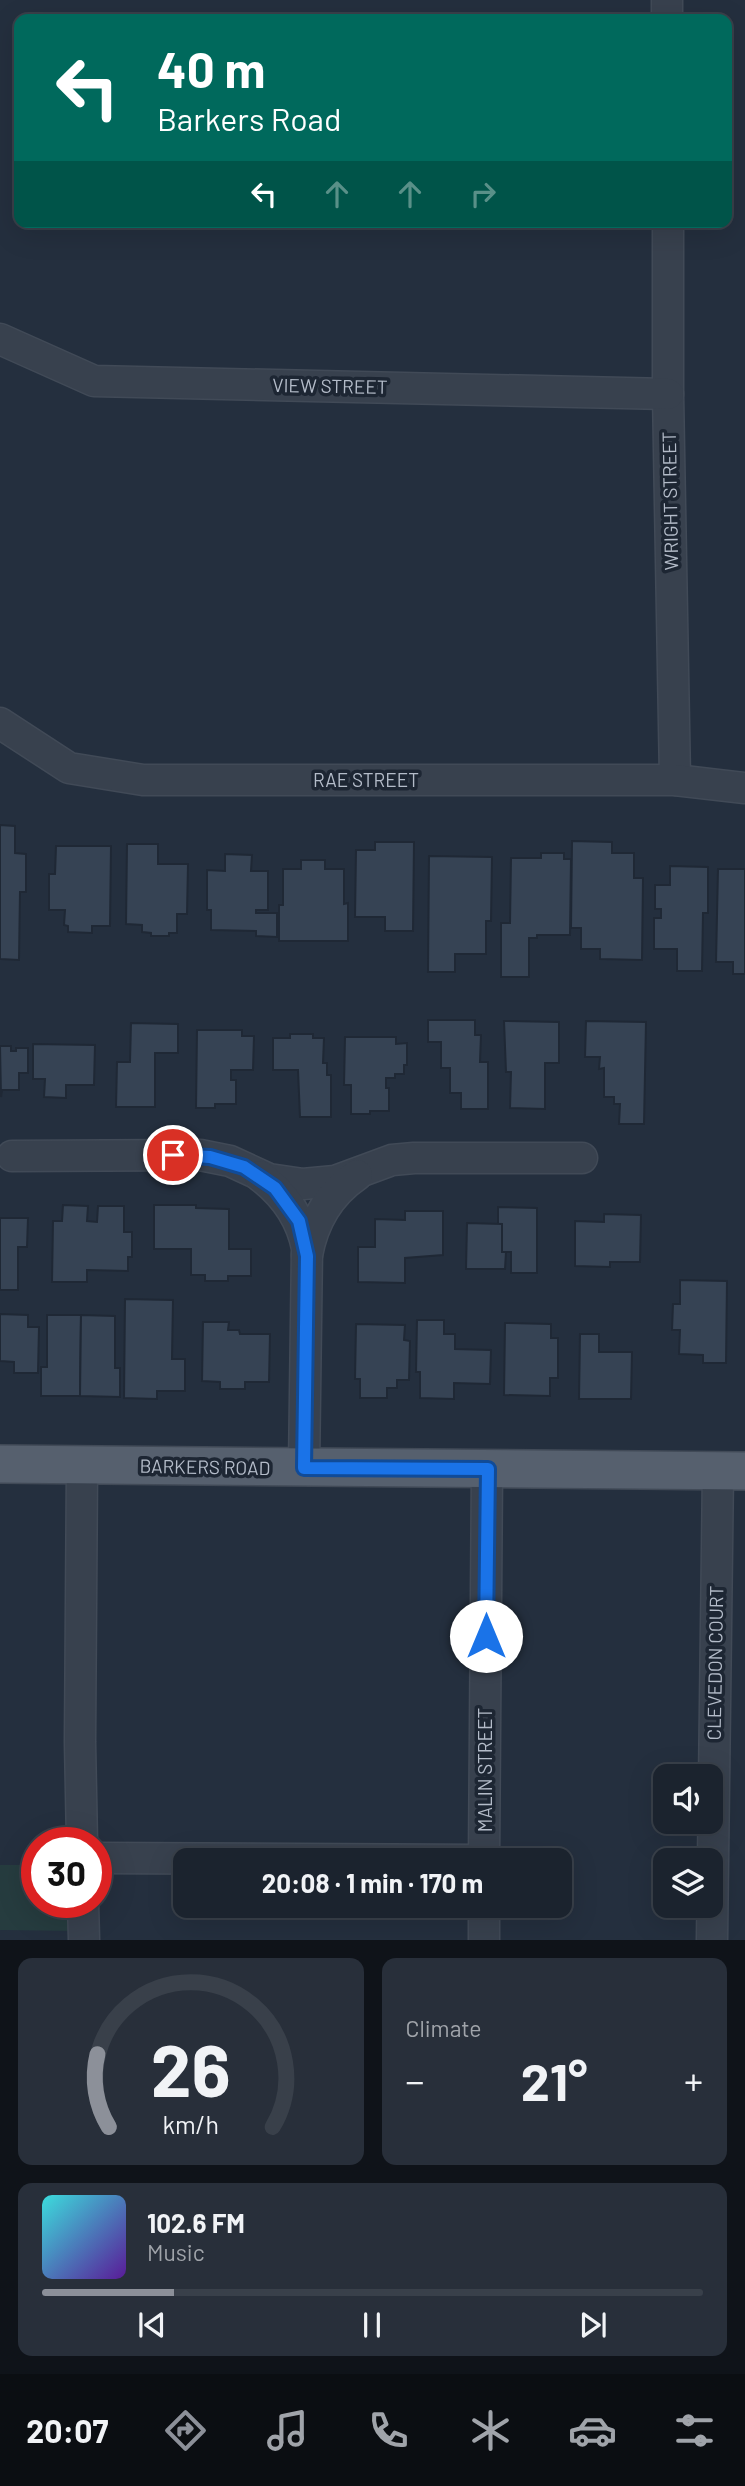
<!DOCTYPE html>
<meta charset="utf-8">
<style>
body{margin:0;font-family:Barlow,sans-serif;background:#282f3a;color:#f1f3f6;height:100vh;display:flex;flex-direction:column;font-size:26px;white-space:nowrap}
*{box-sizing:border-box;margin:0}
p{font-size:23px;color:#a0a4aa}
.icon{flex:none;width:38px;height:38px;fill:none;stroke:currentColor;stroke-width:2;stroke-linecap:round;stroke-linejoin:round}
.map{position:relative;height:1940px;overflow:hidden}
.side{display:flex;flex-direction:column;gap:18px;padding:18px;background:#0f1319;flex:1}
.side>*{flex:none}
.banner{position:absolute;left:14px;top:14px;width:718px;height:214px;border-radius:14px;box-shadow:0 7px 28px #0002,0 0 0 2px #39404a;background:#00695c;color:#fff;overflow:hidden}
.buttons{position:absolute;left:653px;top:1764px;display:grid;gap:14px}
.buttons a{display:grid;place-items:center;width:70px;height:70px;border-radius:14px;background:#1b232e;box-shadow:0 7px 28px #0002,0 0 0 2px #39404a;font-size:35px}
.speed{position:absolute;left:21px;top:1827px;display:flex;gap:14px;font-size:35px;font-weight:700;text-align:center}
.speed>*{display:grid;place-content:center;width:91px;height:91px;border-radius:50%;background:#1b232e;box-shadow:0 7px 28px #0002,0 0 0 2px #39404a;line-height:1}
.speed .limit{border:10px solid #d22;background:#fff;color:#111}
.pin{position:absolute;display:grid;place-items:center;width:60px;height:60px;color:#fff;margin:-30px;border:4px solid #fff;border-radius:50%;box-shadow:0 2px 7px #0007}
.me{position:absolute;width:77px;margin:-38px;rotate:0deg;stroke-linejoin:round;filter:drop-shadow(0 0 5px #0008)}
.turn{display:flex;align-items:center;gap:24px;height:147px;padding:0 28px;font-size:32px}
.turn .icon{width:91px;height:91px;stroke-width:2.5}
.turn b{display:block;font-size:49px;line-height:60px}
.lanes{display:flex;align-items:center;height:66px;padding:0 28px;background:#0003;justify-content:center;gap:35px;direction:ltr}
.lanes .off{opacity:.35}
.big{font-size:52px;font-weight:700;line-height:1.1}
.side .tile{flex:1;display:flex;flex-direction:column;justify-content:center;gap:10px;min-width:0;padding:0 24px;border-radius:14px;background:#282f3a}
.side .dial{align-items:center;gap:0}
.dial svg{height:182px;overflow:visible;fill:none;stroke:#39404a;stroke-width:7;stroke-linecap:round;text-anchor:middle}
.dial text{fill:#f1f3f6;stroke:none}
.song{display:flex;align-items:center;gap:21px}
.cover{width:84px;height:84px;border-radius:10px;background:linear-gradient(135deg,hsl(180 70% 55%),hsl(270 70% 35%))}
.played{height:7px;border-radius:4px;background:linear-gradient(90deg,#8c9099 20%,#39404a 20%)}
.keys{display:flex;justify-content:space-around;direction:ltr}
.heat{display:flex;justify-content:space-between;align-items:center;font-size:38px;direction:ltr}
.side .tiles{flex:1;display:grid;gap:18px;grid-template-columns:1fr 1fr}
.tile:last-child{grid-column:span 2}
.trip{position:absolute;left:173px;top:1848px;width:399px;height:70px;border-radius:14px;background:#1b232e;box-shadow:0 7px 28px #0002,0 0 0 2px #39404a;font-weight:700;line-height:70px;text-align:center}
.dock{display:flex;height:112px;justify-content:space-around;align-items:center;background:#0b0e12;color:#a0a4aa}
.dock .icon{width:49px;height:49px}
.dock .current{color:#8c9099}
.dock b{font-size:32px;color:#f1f3f6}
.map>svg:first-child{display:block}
.green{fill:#263c3f}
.building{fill:#364354;stroke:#1f2835;stroke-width:2}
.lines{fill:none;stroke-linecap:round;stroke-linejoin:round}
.minor-casing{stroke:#414a57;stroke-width:33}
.major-casing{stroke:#414a57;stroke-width:40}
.minor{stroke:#38414e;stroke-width:30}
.major{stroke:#56606e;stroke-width:37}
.route-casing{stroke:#114b97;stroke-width:18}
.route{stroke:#1a73e8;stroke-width:12}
.labels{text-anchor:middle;stroke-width:7;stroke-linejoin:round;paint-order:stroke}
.street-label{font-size:19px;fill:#b4bcc9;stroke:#1d2633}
</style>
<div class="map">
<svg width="745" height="1940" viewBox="0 0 745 1940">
<rect width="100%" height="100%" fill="#242f3e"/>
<!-- green -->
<path class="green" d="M0 1865H37V1902H73V1931L0 1930Z"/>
<!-- building -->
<g class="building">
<path d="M0 825 15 826V853L26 854V892H20L19 960 0 959Z"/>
<path d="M572 841 612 842V853H634V878H643L642 960 600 959V949H581V928H571Z"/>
<path d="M375 842H414L413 931H385V917H355L356 850H375Z"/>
<path d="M127 844H158V864H188L187 914H177V933H169V936H151V933L142 932V925L126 924Z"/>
<path d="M56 846H111L110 926H92V933L68 932V926L64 925 65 910H49V874H55Z"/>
<path d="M541 853H564V859H571L570 935H537V938H529V977H501V923H510L511 858H541Z"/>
<path d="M225 854 252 855 251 871H268V910H256V913H277V937L256 936V931L211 930V910H207V870L225 871Z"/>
<path d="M429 856 492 857 491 921H486V954H455V972H428Z"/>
<path d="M301 860H325V869H344V904L348 903V941H279V905H283V869H301Z"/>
<path d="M670 866 708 867V913H703L702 971H677V949H654V918H661V909H655V885H670Z"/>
<path d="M718 869H745V974H733V962H716Z"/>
<path d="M428 1020H475V1035H481L480 1062H488V1109H461V1093H450V1068H441V1042H428Z"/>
<path d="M504 1021 559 1022V1063H545V1109L510 1108 511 1072H506Z"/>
<path d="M586 1021 646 1022 644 1124H619L620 1104H614V1097H604V1068L599 1069 600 1057H585Z"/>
<path d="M131 1023 178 1024V1053H155V1107H116L117 1062H130Z"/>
<path d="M197 1030H242V1036H254L253 1070H231V1080H236V1104H215V1108H196Z"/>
<path d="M290 1034H313V1038H324L323 1063H327V1075H331V1117H300L298 1070H273V1038H290Z"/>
<path d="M345 1037H396V1044L407 1043V1065H404V1074H395V1078H386V1088H389V1111H370V1114H351V1085H344Z"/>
<path d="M33 1044 95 1045 94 1085H66V1098L44 1097 45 1079H33Z"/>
<path d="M0 1046H11V1051H16V1048H28V1073H19V1090H2L1 1097Z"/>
<path d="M63 1205 88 1206 87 1221 97 1222 98 1206H124V1232H132V1257H128V1271L87 1270V1282H52L53 1221H62Z"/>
<path d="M154 1205H196V1208L229 1209V1249H251V1276H228V1281H205V1275H191V1249H154Z"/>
<path d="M498 1207 537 1208V1273H511V1252H502V1224H498Z"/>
<path d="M405 1211H443V1255L405 1258V1283L358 1282V1247H375V1219L405 1220Z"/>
<path d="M604 1214 641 1215 640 1262H610V1267L575 1266V1221L604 1222Z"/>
<path d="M0 1218H28L27 1247H18V1290H0Z"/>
<path d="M467 1223 502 1224V1252H506L505 1269H466Z"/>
<path d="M680 1280 727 1281 726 1363H703V1355L679 1354 680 1330H672L673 1304H680Z"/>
<path d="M125 1299 173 1300 172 1359H185V1391H157V1399L124 1398Z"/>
<path d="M0 1314 28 1315V1327H39L38 1373H14V1362L0 1361Z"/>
<path d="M47 1315H81L80 1396H41V1367H47Z"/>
<path d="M81 1315 115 1316V1368H120V1397L80 1396Z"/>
<path d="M417 1320H444V1334H455V1349L491 1350 490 1384 454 1383V1399L420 1398V1372H416Z"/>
<path d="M203 1322H229L228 1330H239L240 1334H270L269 1382H245V1389H220V1382L202 1381Z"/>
<path d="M505 1323 551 1324V1338H558V1378H550V1396L504 1395Z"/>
<path d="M356 1324 405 1325 404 1340 410 1341 409 1380H397V1388H387V1398H360V1379H355Z"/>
<path d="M580 1334H599V1352H632L631 1399H579Z"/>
</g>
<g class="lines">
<!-- minor casing -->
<g class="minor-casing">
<g id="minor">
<path d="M667 0V19"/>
<path d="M668 222V394L675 780"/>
<path d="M0 339 94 381 668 394"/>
<path d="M0 723 69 768 143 780H675L745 788"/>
<path d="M12 1156 200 1155 230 1161 269 1179 303 1184 335 1181 392 1160 414 1158H582"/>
<path d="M260 1176C284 1194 301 1218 307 1248L304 1468"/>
<path d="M307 1255C313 1222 329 1194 357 1175"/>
<path d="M82 1843 80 1742 82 1466"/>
<path d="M96 1858 484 1860"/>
<path d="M484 1860 487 1469"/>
<path d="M83 1902 84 1940"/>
<path d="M484 1940V1906"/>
<path d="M712 1940 718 1470"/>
</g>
</g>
<!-- major casing -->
<g class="major-casing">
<path id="major" d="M0 1464 745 1471"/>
</g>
<!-- minor -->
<use href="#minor" class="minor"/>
<!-- major -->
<use href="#major" class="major"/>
</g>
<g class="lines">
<!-- route casing -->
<g class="route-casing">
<path id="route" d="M173 1155 210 1157 244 1167 275 1188 299 1221 307 1256 304 1468 488 1469 486 1636"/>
</g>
<!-- route -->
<use href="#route" class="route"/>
</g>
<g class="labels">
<!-- street labels -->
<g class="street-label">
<text transform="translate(330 386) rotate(1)" y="7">VIEW STREET</text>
<text transform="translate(670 501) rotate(-91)" y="7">WRIGHT STREET</text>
<text x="366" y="787">RAE STREET</text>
<text transform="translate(205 1467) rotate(1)" y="7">BARKERS ROAD</text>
<text transform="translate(715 1663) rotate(-89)" y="7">CLEVEDON COURT</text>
<text transform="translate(485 1770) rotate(-90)" y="7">MALIN STREET</text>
</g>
</g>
</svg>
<div class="buttons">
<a><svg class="icon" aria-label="sound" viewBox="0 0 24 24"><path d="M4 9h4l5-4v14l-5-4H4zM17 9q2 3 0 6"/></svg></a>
<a><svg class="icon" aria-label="layers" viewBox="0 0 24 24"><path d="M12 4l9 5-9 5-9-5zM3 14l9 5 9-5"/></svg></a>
</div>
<div class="speed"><div class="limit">30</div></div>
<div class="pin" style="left:173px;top:1155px;background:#d93025"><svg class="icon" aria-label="arrive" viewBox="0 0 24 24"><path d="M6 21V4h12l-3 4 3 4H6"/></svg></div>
<svg class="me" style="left:486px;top:1636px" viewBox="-20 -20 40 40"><circle r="19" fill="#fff"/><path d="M0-13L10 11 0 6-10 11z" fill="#1a73e8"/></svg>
<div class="trip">20:08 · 1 min · 170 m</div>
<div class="banner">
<div class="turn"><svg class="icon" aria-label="left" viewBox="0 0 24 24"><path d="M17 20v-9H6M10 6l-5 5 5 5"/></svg><div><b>40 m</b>Barkers Road</div></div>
<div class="lanes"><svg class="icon" aria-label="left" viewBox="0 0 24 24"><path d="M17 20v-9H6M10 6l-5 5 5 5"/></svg><svg class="icon off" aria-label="ahead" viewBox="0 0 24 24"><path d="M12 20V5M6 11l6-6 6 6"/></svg><svg class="icon off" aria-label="ahead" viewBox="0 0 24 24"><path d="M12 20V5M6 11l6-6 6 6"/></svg><svg class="icon off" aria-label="right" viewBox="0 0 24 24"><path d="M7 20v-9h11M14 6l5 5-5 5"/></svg></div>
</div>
</div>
<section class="side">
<div class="tiles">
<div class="tile dial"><svg viewBox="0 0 100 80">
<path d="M14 69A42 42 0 1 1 86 69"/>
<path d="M14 69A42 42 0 0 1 9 37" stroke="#8c9099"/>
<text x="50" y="56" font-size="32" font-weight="700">26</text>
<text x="50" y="72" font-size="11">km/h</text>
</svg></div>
<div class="tile"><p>Climate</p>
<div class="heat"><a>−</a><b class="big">21°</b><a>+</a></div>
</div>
<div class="tile">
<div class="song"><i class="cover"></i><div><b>102.6 FM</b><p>Music</p></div></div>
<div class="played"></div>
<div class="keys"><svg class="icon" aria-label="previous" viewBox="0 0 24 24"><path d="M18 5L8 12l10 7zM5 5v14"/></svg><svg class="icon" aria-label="pause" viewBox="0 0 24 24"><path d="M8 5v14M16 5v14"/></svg><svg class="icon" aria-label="next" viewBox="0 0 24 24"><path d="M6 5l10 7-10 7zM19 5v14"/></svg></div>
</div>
</div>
</section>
<nav class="dock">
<b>20:07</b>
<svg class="icon current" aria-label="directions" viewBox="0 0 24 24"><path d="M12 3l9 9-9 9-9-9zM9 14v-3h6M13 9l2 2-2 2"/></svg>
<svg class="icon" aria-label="music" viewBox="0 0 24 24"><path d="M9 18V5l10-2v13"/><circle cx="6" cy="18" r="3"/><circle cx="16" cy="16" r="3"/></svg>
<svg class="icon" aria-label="phone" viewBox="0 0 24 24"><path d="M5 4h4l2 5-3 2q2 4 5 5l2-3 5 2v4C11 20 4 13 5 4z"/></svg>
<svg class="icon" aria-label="climate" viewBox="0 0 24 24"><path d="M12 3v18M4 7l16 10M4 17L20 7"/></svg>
<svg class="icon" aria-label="car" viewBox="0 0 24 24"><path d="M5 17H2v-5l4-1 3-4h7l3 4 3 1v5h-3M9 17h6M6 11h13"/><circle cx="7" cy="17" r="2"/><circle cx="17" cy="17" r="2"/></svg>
<svg class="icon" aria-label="filters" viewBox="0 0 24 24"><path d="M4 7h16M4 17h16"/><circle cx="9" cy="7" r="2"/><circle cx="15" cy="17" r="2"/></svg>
</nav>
